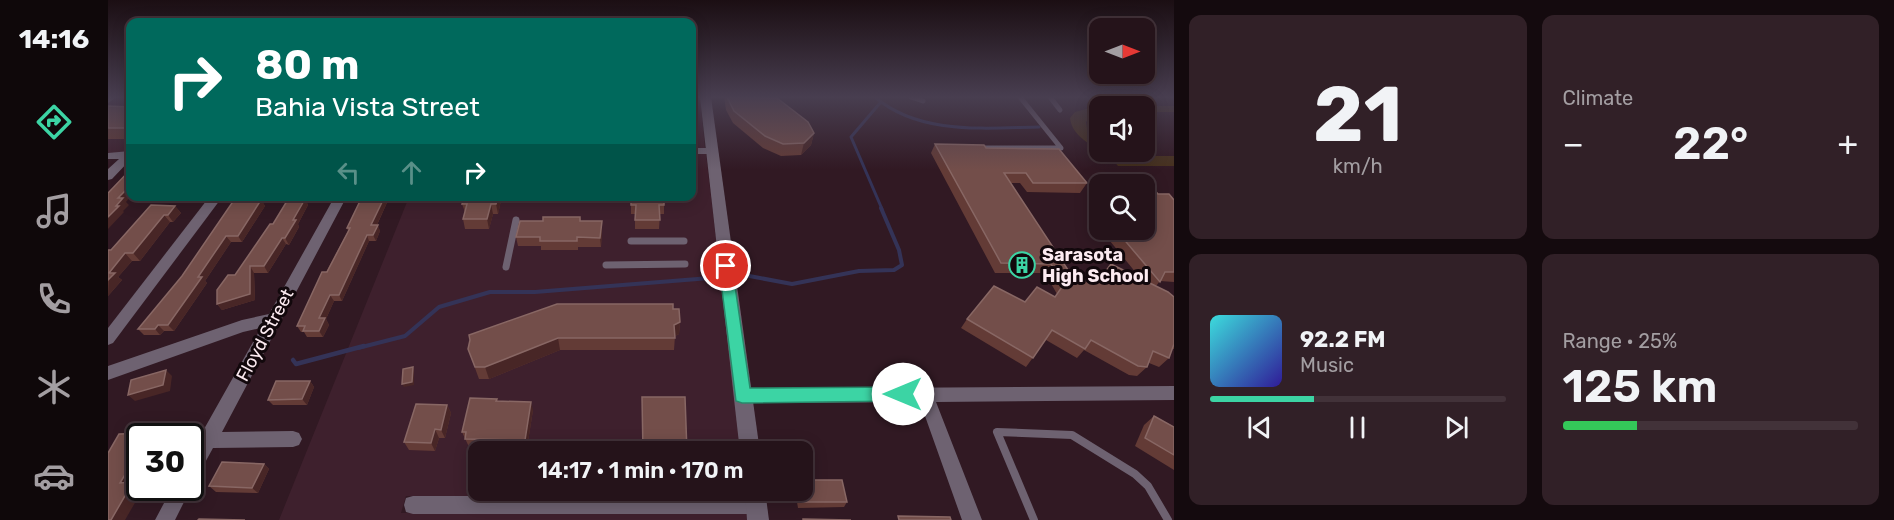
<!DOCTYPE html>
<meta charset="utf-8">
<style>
body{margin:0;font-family:Rubik,sans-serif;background:#312027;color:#f1f3f6;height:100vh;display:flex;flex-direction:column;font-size:22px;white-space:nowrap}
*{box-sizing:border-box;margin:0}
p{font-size:20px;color:#a39ea2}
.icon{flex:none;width:33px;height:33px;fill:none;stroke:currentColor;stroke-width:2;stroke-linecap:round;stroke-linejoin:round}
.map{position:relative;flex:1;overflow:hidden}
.panel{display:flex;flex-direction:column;gap:15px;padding:15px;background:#140a0e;width:720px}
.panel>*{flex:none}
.banner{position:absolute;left:18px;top:18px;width:570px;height:183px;border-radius:12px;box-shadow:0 3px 15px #0003,0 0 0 2px #423239;background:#00695c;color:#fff;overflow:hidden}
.needle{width:39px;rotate:90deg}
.controls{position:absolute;left:981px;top:18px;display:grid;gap:12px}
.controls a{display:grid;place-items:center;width:66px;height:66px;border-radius:12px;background:#25131a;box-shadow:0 3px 15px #0003,0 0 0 2px #423239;font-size:30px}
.speed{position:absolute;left:18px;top:423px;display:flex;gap:12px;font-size:30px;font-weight:700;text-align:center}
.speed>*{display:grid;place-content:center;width:78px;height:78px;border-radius:50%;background:#25131a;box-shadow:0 3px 15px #0003,0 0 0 2px #423239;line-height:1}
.speed .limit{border:3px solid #111;border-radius:9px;background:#fff;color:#111}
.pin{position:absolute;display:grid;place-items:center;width:51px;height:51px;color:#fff;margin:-26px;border:3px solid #fff;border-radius:50%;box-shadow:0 2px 6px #0007}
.me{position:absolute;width:66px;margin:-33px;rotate:270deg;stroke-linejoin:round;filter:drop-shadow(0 0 4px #0008)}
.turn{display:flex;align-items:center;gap:21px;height:126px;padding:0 30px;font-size:27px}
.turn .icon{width:78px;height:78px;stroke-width:2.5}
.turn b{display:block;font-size:42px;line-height:51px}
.lanes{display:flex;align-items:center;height:57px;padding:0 30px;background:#0003;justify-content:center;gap:30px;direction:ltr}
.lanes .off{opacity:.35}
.big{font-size:45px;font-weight:600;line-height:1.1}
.panel .tile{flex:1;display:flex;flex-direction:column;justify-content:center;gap:9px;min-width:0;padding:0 21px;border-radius:12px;background:#312027}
.panel .dial{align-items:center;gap:0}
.dial b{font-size:78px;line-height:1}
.song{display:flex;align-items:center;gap:18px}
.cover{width:72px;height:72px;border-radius:9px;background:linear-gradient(135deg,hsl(180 70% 55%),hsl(250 70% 35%))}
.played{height:6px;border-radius:3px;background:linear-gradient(90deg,#3cd4a4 35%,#423239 35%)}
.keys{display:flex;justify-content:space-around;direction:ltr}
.heat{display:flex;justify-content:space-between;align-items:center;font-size:33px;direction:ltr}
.charge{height:9px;border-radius:4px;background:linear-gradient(90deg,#34c759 25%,#423239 0)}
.panel .tiles{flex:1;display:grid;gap:15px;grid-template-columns:repeat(2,1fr)}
.trip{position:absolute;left:360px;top:441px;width:345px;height:60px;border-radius:12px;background:#25131a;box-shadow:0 3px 15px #0003,0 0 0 2px #423239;font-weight:600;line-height:60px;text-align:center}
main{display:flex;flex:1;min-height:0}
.tabs{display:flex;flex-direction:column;width:108px;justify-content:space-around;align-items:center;background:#0f080a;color:#a39ea2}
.tabs .icon{width:42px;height:42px}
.tabs .active{color:#3cd4a4}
.tabs b{font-size:27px;color:#f1f3f6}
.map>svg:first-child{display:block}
.built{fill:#3e202d}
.green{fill:#47311e}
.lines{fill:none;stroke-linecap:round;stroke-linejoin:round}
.stream-far2{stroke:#343357;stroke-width:3}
.stream-far1{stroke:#343357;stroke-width:4}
.stream{stroke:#343357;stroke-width:4.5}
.service-far2{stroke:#6e6271;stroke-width:5}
.service-far1{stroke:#6e6271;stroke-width:7}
.service{stroke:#6e6271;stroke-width:8}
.minor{fill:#6e6271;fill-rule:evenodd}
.tertiary{fill:#6e6271;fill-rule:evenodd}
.wall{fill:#633b36}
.shaded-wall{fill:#482626}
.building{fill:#734e4a;stroke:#886764;stroke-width:1.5}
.route{fill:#3cd4a4;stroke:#278a6b;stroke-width:1.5}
.labels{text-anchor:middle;stroke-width:6;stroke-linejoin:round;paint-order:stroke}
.poi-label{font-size:18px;font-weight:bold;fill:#fcebf1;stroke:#12080c;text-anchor:start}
.street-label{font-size:18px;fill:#fcebf1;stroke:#12080c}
</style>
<main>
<nav class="tabs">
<b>14:16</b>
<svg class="icon active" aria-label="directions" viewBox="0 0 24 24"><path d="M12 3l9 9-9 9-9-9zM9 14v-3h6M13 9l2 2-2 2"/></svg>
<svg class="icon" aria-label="music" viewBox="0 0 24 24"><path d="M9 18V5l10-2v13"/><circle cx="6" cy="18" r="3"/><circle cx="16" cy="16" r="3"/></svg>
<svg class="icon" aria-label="phone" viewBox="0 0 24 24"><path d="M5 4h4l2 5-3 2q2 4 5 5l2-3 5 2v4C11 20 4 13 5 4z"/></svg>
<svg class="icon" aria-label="climate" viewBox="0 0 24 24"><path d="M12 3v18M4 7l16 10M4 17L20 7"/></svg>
<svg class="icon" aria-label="car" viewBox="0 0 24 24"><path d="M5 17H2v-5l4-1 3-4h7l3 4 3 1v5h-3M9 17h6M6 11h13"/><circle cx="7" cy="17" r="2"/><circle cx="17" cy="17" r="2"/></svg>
</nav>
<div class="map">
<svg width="1066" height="520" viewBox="0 0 1066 520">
<rect width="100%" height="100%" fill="#311923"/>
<!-- built -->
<g class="built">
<path d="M0 97H22V148L18 153H0Z"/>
<path d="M584 97H592L597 149H584Z"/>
<path d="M584 154H598L633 451 370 452V490H637L638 497 298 496 293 513 640 514 641 520H171L301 197 584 196Z"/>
</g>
<!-- green -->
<g class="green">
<path d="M989 106H1066V112H1037L1036 106H992L991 113 982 117 978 122 979 128 991 141V150C978 142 964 134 962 118L967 112Z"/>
<path d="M995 152H1015L1035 156H1066V166H1010L1003 158 1010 157Z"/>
</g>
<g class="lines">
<!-- stream-far2 -->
<g class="stream-far2">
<path d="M767 97C811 135 876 128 931 127"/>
<path d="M772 103 743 137 774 209"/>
</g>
<!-- stream-far1 -->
<g class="stream-far1">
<path d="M636 275 684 284 751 271 786 270 794 265 791 250 773 208"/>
<path d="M250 348 297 336 331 307 382 292H427L602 278"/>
</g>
<!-- stream -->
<path class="stream" d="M185 360 188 364 256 346"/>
<!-- service-far2 -->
<g class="service-far2">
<path d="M803 97 815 101"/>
<path d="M942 97 952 110"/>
<path d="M0 100 4 97"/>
<path d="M869 148H953L912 97"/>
</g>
<!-- service-far1 -->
<g class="service-far1">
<path d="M523 241H576"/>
<path d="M498 265 577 264"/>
<path d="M398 267 408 220"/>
</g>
<!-- service -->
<path class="service" d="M926 520 889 432 964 435 1027 474 1040 486 1060 520"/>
<!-- minor -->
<g class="minor">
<path d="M584 148H603L609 151 603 154H584Z"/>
<path d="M22 151V160L4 179 0 180V169L11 159H0V153Z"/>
<path d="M102 196H115L5 343 0 345V328Z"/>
<path d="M227 196H239L114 432 185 431 191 433 194 439 191 445 185 447 105 448 88 479 82 482V454L153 328 135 332 0 380V366L134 320 161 314Z"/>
<path d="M1066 386V400L828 402 874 520H854L812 402 634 403 628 401 626 396 628 391 634 389Z"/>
<path d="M82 486 83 488 67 520H47L64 488Z"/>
<path d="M305 496H648L655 498 657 505 655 512 648 514H305L298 512 296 505 298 498Z"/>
</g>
<!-- tertiary -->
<g class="tertiary">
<path d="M592 97H603L652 452H632Z"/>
<path d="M637 490H657L661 520H639Z"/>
</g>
</g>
<!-- wall -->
<g class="wall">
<path d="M616 97H668L706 133 703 145 693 155 673 156 655 148 625 123 618 110Z"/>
<path d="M0 106 22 107V139H0Z"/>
<path d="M827 144 878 148 979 183 972 193 919 192 912 183H902L966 279H992L1003 264 1033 279 993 230H1036L1050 194 1066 200V282L1052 281 1048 286 1066 297V349H1064L1061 358 1051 367 1041 363 1039 367 1029 376 1021 375 976 350 969 358 938 340 918 367 853 328 859 319 917 302 947 297 949 294 937 273H887L823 153Z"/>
<path d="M988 192H992V215L981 201Z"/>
<path d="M180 196H200L198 201 200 205 190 224 191 227 181 245 178 244 160 273H146L147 300 114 310 109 304 127 275 165 224 181 198Z"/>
<path d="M257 196H282L269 225 272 231 268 241H261L234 301H226L218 319 221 325 215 337H199L196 332H193L189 326 240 231 239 228Z"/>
<path d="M394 196 390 214H385L381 229H357L355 219 357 212 354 204Z"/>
<path d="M523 196 556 205V214H552L551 229H527V214H523Z"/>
<path d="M129 200 155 203 157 206 134 242H123L97 281 99 283 66 331H56L52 335H36L30 329 74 276Z"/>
<path d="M67 206 73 213 65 222H62L32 261H24L10 277 14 280 0 296V250H3Z"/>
<path d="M992 215V228L986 222Z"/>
<path d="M472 217 473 221 494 230 493 247H470V250H433V246H410L408 237 435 221Z"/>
<path d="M565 309 572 322 571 334 567 336 566 350H452L381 379H371L360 349Z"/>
<path d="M202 381 206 387 199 405H165L160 400Z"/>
<path d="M389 399 390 401 425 410 419 448 361 447 354 432Z"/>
<path d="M339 405 343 413 337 438H331L327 451 301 450 296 442Z"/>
<path d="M1046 416 1066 427V470L1027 446 1036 425Z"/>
<path d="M156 464 161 469 150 493 108 492 101 486Z"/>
<path d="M687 490H694L739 502 736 507 690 508Z"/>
</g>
<!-- shaded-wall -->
<g class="shaded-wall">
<path d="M22 123V136L17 128Z"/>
<path d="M706 133 703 145 693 155 696 143Z"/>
<path d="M22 186 23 196 18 202 21 205 15 211 16 212 0 229V217L8 206 10 198Z"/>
<path d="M152 196H159L155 203 157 206 134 242 130 236Z"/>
<path d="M193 196H200L198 201 200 205 190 224 191 227 181 245 177 238Z"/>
<path d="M277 196H282L266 231 263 225Z"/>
<path d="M390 196H394L390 214 388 204Z"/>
<path d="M383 204 385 214 381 229 379 219Z"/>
<path d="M67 206 73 213 65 222 60 215Z"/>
<path d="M56 215 62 222 32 261 25 253Z"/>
<path d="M494 221V230L493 247 492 238Z"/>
<path d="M270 225 272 231 268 241 265 235Z"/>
<path d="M259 235 261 241 234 301 231 295Z"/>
<path d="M118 236 123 242 97 281 99 283 66 331 60 325 90 277Z"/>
<path d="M174 238 178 244 160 273 156 266Z"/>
<path d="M17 253 24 261 10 277 14 280 0 296 1 273Z"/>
<path d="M142 266 146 273 147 300 114 310 109 304Z"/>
<path d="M222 295 226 301 218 319 221 325 215 337 211 331V318Z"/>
<path d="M572 322 571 334 565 337 566 325Z"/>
<path d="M50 325 56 331 52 335 47 329Z"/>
<path d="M450 338 452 350 381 379 377 367Z"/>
<path d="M305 367 306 370V385L296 387 294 384Z"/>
<path d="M58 370 64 376 62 391 27 401 20 395Z"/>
<path d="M202 381 206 387 199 405 194 399Z"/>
<path d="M423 402 425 410 419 448 417 440Z"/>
<path d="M339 405 343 413 337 438 333 430Z"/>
<path d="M327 429 331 438 327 451 323 443Z"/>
<path d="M42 433 47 436H40Z"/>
<path d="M32 450V472L25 483 35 489 17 520H3L12 483Z"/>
<path d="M156 464 161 469 150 493 144 488Z"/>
</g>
<!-- building -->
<g class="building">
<path d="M619 97 669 98 700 122 706 133 696 143 675 144 657 136 626 111Z"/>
<path d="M0 106 22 107V123L17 128H0Z"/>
<path d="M827 144 876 145 878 148 951 149 979 183H925L918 173H896L966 279H992L1003 264 1060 292 1066 297V344L1061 358 1045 351 1039 367 1030 366 983 340 977 349 944 330 925 358 859 319 886 286 917 302 929 287 947 297 956 284 943 264 893 263Z"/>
<path d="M22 170V186L10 198H15L8 206H11L0 217V193Z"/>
<path d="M1036 185H1042L1050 194H1061L1066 200V272H1057L1052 282 1008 230H1036Z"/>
<path d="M131 196H152L149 200H153L130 236H118L90 277H94L60 325H50L47 329H30L74 276 126 200H129Z"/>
<path d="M182 196H193L192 199H197L185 220H188L177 238H174L156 266H142V294L109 304V290L120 275H127L162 224H165Z"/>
<path d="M257 196H277L263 225H270L265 235H259L231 295H222L211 318H217L211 331H195L197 326H189L214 272H219L242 228H239L253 199H256Z"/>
<path d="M357 196H390L388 204H383L379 219H355L359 204H354Z"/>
<path d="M523 196H556V205H551L552 220H527L528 205H523Z"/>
<path d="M43 205 67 206 60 215H56L25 253H17L1 273H7L0 280V250H3Z"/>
<path d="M435 217H472V221H494L492 238 469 237V241H432V237H408L412 221H435Z"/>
<path d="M449 304H565V309H571L572 322 566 325 567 338H450L377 367H367L360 349 362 340 361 335Z"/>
<path d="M305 367 304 382 294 384 295 369Z"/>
<path d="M58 370 55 385 20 395 23 380Z"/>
<path d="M168 381H202L194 399 160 400Z"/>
<path d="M534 397H577L579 452H535Z"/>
<path d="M362 398 389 399 388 401 423 402 417 440 357 439 358 432H354Z"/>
<path d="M308 404 339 405 333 430 327 429 323 443 296 442Z"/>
<path d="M1046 416 1066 427V455L1037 438Z"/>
<path d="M42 433 40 436H32V450L12 483 25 482 3 520H0V453L11 434Z"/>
<path d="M114 462 156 464 144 488 101 486Z"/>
<path d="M694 480H734L739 502H692L690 490H694Z"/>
<path d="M790 516 842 517 843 520H791Z"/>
<path d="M91 519 137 520H90Z"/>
<path d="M695 519 743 520H695Z"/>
</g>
<!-- sky -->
<linearGradient id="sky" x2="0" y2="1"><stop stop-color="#1b0e13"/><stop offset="0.57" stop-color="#483e50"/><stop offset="1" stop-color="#483e50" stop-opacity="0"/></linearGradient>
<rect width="1066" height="170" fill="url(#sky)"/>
<!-- route -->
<path class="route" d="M618 261 624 266 642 388 795 387 800 389 803 394 800 399 795 401 634 403 628 401 611 266Z"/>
<!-- icons -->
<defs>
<g id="building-ring" transform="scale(1.35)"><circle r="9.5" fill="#12080c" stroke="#3cd4a4" stroke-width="1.5"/><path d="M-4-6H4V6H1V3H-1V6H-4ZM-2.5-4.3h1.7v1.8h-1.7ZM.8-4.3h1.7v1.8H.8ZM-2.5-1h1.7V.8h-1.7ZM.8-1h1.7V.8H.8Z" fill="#3cd4a4"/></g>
</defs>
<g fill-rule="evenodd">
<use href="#building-ring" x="914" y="265"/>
</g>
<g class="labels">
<!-- poi labels -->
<g class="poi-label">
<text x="934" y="261">Sarasota<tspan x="934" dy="21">High School</tspan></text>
</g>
<!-- street labels -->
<g class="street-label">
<text transform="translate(157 335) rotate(-62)" y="6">Floyd Street</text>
</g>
</g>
</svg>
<div class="controls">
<a><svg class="needle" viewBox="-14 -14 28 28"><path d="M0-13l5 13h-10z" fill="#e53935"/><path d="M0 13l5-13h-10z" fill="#a39ea2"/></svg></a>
<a><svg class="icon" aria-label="sound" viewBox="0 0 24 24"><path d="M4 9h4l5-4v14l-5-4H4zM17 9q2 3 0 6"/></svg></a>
<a><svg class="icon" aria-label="search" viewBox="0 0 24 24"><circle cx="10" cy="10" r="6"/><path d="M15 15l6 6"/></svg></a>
</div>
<div class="speed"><div class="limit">30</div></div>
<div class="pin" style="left:618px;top:266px;background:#d93025"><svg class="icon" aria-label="arrive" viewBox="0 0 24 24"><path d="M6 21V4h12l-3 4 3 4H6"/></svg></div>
<svg class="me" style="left:795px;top:394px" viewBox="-20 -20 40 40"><circle r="19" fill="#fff"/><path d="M0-13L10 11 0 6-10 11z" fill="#3cd4a4"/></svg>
<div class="trip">14:17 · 1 min · 170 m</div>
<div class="banner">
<div class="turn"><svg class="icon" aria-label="right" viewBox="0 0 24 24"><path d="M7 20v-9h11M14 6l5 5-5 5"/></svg><div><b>80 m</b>Bahia Vista Street</div></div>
<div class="lanes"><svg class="icon off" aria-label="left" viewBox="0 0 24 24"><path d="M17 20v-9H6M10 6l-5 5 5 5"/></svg><svg class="icon off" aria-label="ahead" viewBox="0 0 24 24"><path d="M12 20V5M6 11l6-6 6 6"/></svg><svg class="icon" aria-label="right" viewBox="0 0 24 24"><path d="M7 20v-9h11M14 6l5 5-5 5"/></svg></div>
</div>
</div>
<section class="panel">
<div class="tiles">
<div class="tile dial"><b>21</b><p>km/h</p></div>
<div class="tile"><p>Climate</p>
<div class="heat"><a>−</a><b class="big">22°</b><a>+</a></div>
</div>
<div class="tile">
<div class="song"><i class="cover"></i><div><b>92.2 FM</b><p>Music</p></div></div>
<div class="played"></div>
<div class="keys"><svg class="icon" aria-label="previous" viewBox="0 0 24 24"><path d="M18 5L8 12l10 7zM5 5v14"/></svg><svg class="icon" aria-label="pause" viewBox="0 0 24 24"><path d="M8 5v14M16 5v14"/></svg><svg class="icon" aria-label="next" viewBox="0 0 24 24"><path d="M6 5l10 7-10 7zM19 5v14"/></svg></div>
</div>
<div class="tile"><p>Range · 25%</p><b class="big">125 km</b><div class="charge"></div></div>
</div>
</section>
</main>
